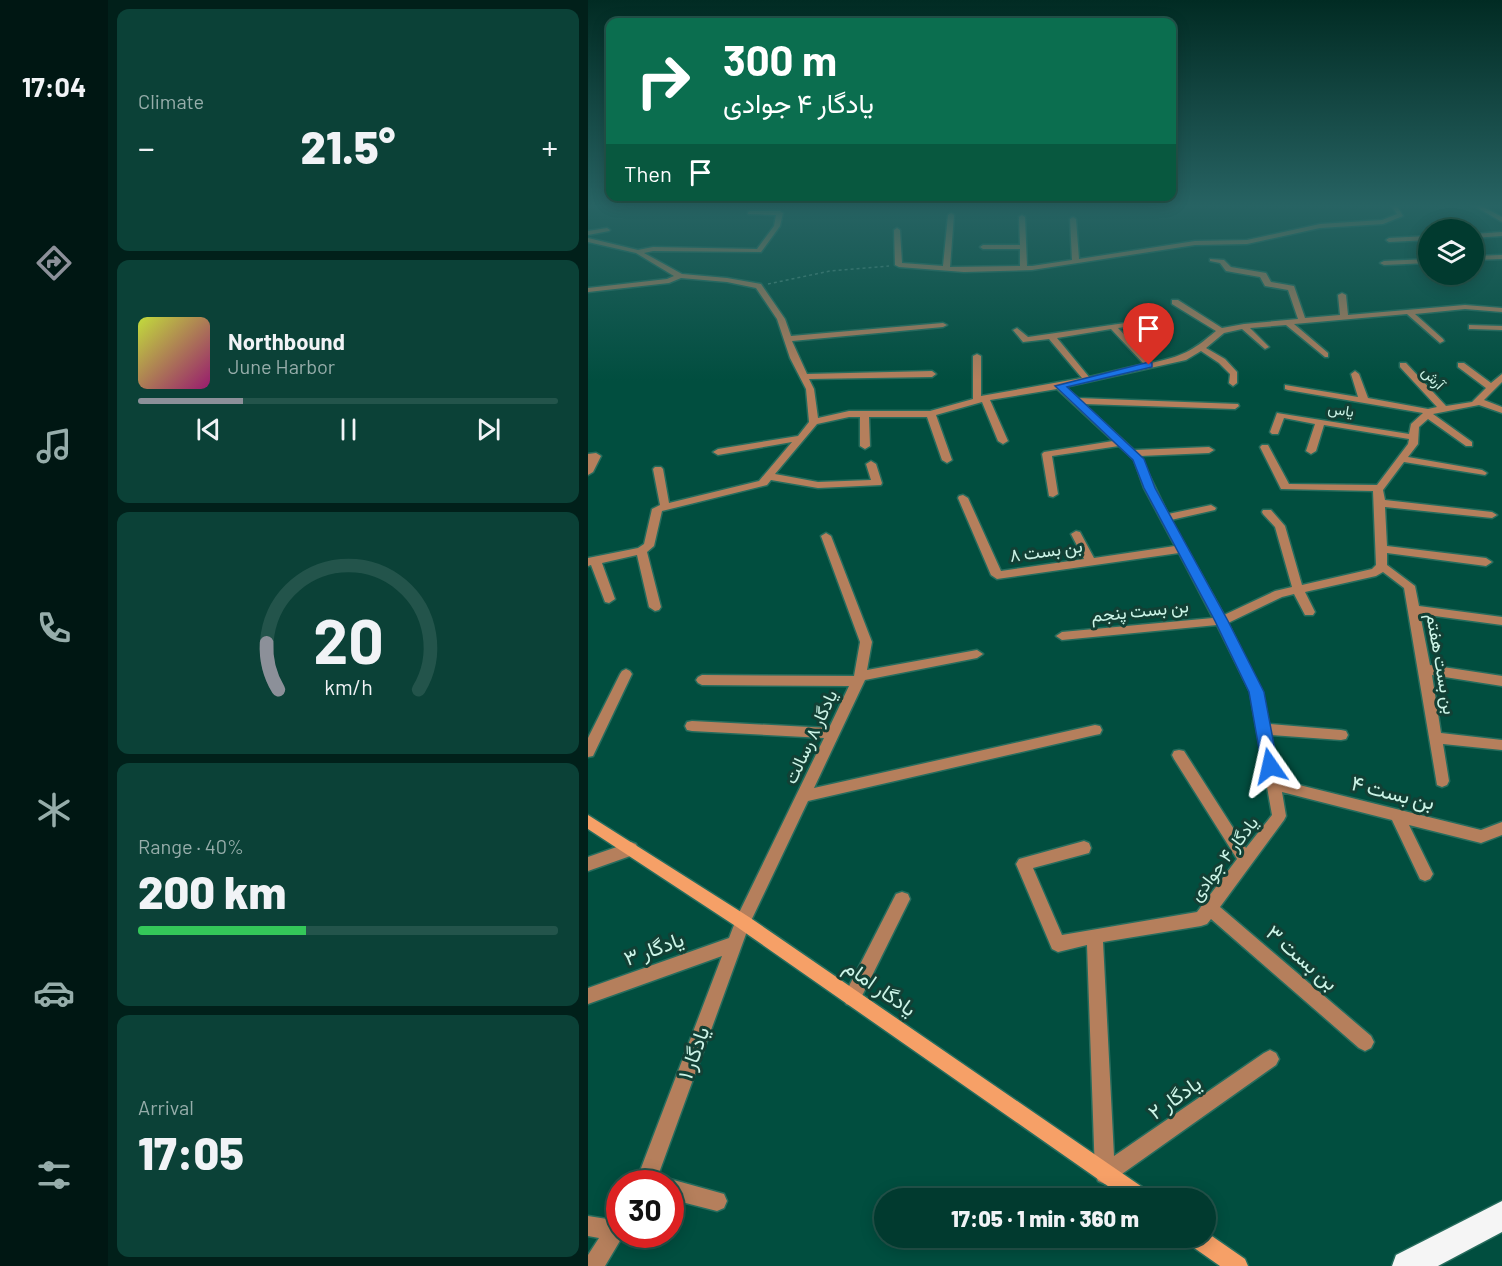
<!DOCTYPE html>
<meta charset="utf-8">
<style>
body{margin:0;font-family:Barlow,Vazirmatn,sans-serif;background:#0b4137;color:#f1f3f6;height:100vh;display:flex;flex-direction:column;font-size:22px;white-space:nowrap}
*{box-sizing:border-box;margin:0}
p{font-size:20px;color:#96adaa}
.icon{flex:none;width:33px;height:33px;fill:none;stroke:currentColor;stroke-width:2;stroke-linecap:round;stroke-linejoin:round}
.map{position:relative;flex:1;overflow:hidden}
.side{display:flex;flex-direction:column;gap:9px;padding:9px;background:#01201a;width:480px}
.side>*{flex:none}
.top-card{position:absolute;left:18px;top:18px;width:570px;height:183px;border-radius:12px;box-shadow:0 3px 15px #0003,0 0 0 2px #23544b;background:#0b6e4f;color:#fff;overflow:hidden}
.buttons{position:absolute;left:830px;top:219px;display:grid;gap:12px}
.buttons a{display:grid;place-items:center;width:66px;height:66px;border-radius:50%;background:#013a2f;box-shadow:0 3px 15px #0003,0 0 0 2px #23544b;font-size:30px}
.speed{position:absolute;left:18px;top:1170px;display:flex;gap:12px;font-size:30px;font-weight:700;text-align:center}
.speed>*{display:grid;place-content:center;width:78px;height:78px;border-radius:50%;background:#013a2f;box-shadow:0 3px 15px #0003,0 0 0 2px #23544b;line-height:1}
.speed .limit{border:9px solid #d22;background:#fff;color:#111}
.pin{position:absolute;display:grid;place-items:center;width:51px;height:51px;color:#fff;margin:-62px -26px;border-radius:50% 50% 50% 0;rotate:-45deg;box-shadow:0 0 6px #0007}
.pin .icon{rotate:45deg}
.me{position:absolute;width:66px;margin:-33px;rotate:349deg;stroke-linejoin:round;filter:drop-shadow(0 0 4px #0008)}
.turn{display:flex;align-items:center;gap:21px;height:126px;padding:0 18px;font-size:27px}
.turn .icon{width:78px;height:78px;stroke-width:2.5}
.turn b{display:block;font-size:42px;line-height:51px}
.then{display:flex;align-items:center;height:57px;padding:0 18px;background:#0003;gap:12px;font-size:22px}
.big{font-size:45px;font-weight:800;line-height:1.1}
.side .card{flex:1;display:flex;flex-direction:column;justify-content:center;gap:9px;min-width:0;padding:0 21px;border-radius:12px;background:#0b4137}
.side .dial{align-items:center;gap:0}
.dial svg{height:156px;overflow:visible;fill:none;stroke:#23544b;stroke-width:7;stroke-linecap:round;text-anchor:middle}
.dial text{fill:#f1f3f6;stroke:none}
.song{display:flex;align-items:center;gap:18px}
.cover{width:72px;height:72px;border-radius:9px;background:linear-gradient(135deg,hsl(70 70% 55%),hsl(320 70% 35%))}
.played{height:6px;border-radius:3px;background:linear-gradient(90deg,#8c9099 25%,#23544b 25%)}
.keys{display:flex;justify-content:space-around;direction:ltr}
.heat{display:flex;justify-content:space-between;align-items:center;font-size:33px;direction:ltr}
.charge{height:9px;border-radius:4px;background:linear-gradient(90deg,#34c759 40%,#23544b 0)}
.trip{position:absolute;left:286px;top:1188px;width:342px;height:60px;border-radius:30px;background:#013a2f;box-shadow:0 3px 15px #0003,0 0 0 2px #23544b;font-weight:800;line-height:60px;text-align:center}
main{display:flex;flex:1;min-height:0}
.dock{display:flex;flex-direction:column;width:108px;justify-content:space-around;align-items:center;background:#001713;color:#96adaa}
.dock .icon{width:42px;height:42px}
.dock .on{color:#8c9099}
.dock b{font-size:27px;color:#f1f3f6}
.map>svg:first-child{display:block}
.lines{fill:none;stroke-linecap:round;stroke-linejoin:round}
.street-casing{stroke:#266c5d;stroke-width:3}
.secondary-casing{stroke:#266c5d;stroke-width:3}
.highway-casing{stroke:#266c5d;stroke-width:3}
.path{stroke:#4b8a7c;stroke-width:1.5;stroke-dasharray:3 3;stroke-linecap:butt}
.street{fill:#b57f5c;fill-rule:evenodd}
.secondary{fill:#f6a067;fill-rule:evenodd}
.highway{fill:#f5f5f5;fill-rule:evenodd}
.route{fill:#1a73e8;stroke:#114b97;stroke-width:1.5}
.labels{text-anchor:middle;stroke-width:6;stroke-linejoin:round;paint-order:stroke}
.far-street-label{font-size:15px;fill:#ccf4e7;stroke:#124035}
.street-label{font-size:18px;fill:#ccf4e7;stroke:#124035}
.near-street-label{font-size:21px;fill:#ccf4e7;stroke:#124035}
</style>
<main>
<nav class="dock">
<b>17:04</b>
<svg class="icon on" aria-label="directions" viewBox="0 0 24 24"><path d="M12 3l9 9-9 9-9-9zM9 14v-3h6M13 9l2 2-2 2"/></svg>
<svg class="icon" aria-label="music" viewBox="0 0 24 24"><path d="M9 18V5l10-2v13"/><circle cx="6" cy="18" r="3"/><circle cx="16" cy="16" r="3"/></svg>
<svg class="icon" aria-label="phone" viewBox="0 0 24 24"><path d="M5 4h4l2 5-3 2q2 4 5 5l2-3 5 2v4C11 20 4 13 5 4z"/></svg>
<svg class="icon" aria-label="climate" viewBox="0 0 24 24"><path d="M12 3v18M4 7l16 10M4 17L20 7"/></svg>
<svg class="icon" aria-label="car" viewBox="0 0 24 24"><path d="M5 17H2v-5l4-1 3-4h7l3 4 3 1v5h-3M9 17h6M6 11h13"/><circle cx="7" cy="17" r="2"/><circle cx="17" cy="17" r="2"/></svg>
<svg class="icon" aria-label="filters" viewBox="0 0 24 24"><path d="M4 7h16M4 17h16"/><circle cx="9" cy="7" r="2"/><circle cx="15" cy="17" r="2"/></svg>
</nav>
<section class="side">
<div class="card"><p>Climate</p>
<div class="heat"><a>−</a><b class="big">21.5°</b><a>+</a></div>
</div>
<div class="card">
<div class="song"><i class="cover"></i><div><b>Northbound</b><p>June Harbor</p></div></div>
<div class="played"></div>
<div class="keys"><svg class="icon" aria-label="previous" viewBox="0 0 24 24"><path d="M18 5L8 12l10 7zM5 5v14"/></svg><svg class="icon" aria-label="pause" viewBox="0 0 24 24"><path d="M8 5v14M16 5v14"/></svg><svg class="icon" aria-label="next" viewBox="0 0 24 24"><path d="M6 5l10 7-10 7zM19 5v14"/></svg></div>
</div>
<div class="card dial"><svg viewBox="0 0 100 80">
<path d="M14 69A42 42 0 1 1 86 69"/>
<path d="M14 69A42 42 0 0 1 8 45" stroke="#8c9099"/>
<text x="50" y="56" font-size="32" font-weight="700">20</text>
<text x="50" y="72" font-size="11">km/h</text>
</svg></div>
<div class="card"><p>Range · 40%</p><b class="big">200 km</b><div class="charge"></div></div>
<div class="card"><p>Arrival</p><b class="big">17:05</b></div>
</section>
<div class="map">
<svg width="914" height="1266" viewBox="0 0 914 1266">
<rect width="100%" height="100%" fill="#014e3f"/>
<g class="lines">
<!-- street casing -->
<g class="street-casing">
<g id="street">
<path d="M802 204H808L815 216 795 224 732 228 659 244 607 245 444 270 376 272 311 267 307 265 306 230 309 228 312 230 314 263 355 266 360 215 363 213 366 215 362 267 432 266V249H395L392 247 395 245H432L431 217 434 215 437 217 439 266H444L484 260 482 219 485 217 488 219 491 259 607 241 659 240 732 224 794 220 809 214Z"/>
<path d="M883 204H890L914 217V222Z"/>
<path d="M162 211H192L195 213 192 226 173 252 65 251 56 253 94 274 139 278 173 284 197 319 203 336 355 323 359 325 355 327 204 341 219 374 344 371 348 374 344 377 221 379 226 389 230 418 261 411H342L385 399V356L389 354 393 356V396L494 378 461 339 435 342 425 330 429 328 440 337 558 320V324L530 328 563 363C595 356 603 352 628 331L584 304V300H590L634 328 656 324 710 319 700 290 677 286 672 277 638 271 632 263 622 261V259L636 260 643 267 678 273 683 282 706 286 717 318 752 315 750 295 754 293 758 295 760 315 877 305 914 308V312L877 309 827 314 855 339 856 341 852 343 819 314 706 324 740 353V357H737L698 325 662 328 681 347 677 349 654 329 636 333 618 348 637 359 649 372V383L645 386 641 383 642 374 631 363 613 351 598 360 477 387 490 398 650 404 651 406 647 409 496 404 546 450 621 447 626 450 621 453 552 456 580 514 623 505 628 508 627 510 583 520 636 615 687 591 704 587 687 527 675 514 674 512 675 510H683L697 526 714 585 784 569 788 565 785 491 693 489 672 447 674 445H680L701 484 789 485 820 444 821 439 736 425 728 451 723 454 718 451 727 424 696 418 690 434H684L682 432 689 413 821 434 823 424 835 413 700 390 697 389V385L770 397 763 374 767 371 771 374 780 398 840 409 849 407 812 367V363H818L858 406 884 402 898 388 870 367V363H876L903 383 914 374V382L896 400 914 407V413L891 405 845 414 884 442V446H878L840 419 831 427 830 444 820 457 894 470 899 473 897 475 816 462 795 490 797 500 904 512 909 515 904 518 797 507 799 546 898 558 904 562 898 566 799 553V565L827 586 831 606 914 617V625L832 614 842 665 914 676V686L844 675 853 733 914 740V750L855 744 861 781 859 785 854 787 849 785 816 588 795 572 788 576 717 592 727 612 725 615H717L706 594 694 597 640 623 674 692 681 724 753 730 758 731 760 735 758 739 753 740 683 735 691 780 893 830 914 822V835L893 843 821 825 845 874 842 879 837 881 832 879 804 820 694 792 698 816 696 820 632 907 783 1036 786 1042 783 1048 777 1051 771 1048 623 919 619 924 613 926 515 942 526 1156 676 1053 682 1050 688 1053 691 1059 688 1065 524 1181 517 1184 510 1181 507 1174 499 945 470 952 464 949 428 864 431 859 496 841 501 843 503 848 501 853 445 868 474 935 609 912 649 859 586 759 584 755 586 751 591 750 596 751 658 848 684 815 662 692 629 625 474 640 468 636 474 632 625 618 591 553 409 579 403 575 370 498 371 496 375 495 380 498 413 571 496 559 483 534 488 531 492 532 506 558 587 546 556 488 546 460 531 446 464 456 470 494 465 497 461 496 454 454 456 452 525 441 469 389 402 400 420 441 415 444 410 441 394 402 348 415 364 460 359 463 354 460 339 417H281L282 446 277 449 272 446V417H261L229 424 187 474 230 482 283 480 278 464 283 461 288 464 294 483 293 485 230 488 183 480 179 485 74 511 66 546 59 552 73 607 71 610 67 611 61 607 49 555 14 563 27 599 21 603 17 602 3 565 0 566V558L50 548 56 544 64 509 72 505 65 469 67 467H73L75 469 81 503 171 481 204 442 130 455 125 452 130 449 210 436 221 422 218 389 202 358 189 319 168 288 139 282 93 278 81 283 0 292V288L79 279 86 276 48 253 0 242V238L50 250 65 247 169 249 186 226 188 215 160 214V212ZM523 329 556 364 501 377 469 338Z"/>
<path d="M19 228 22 230 21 231 0 235V231Z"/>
<path d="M914 232V236L885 238V234Z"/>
<path d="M840 236V240L801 242 798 240 801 238Z"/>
<path d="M914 255V259L885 260V256Z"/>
<path d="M840 259V263L796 265 792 263 796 261Z"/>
<path d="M881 325 914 326V330L884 329H881Z"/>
<path d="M8 453 13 456 5 472 0 475V454Z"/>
<path d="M238 533 243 536 284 642 279 670 389 650 395 654 389 658 277 680 226 788 507 725 512 726 514 730 512 734 507 735 220 801 162 923 67 1184H47L134 956 0 1004V988L141 938 149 917 236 738 104 731 99 730 97 726 99 722 104 721 241 728 261 686 114 685 110 683 108 680 110 677 114 675 266 676 272 642 233 536Z"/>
<path d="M38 669 42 671 44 674 5 756 0 757V738L32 674 34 671Z"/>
<path d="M43 842 48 844 50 849 48 854 0 871V857Z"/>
<path d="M314 892 320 894 322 899 270 1004 264 1006 258 1004 256 998 258 992 308 894Z"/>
<path d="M82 1179 136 1194 139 1201 136 1208 129 1211 82 1199V1184H75Z"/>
<path d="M0 1216 32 1221V1234H36L17 1266H0V1255L11 1238 0 1236Z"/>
</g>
</g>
<!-- secondary casing -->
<g class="secondary-casing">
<g id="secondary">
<path d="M0 815 161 917 560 1191 563 1198H537L149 927 0 829Z"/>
<path d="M618 1232 657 1259 660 1266H632L602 1245 599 1238H618Z"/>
</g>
</g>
<!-- highway casing -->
<g class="highway-casing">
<path id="highway" d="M914 1201V1232L850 1266H804L808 1255Z"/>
</g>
<!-- path -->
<path class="path" d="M180 284 242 271 301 266"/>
<!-- street -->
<use href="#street" class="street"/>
<!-- secondary -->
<use href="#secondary" class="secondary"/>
<!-- highway -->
<use href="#highway" class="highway"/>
</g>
<!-- sky -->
<linearGradient id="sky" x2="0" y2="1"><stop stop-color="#012b23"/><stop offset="0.54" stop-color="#276363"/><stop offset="1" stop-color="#276363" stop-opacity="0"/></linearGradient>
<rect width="914" height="381" fill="url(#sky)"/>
<!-- route -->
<path class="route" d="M561 362 564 363V367L479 387 556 459 567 488 640 621 676 692 690 766 688 771 682 772 677 771 674 766 661 692 627 621 556 488 545 460 467 386Z"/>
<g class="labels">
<!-- far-street labels -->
<g class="far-street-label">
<text transform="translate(845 378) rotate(46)" y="5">آرش</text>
<text transform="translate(753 410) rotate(9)" y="5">یاس</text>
</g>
<!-- street labels -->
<g class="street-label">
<text transform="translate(458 551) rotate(-8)" y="6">بن بست ۸</text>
<text transform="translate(552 611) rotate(-6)" y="6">بن بست پنجم</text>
<text transform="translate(853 664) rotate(80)" y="6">بن بست هفتم</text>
<text transform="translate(223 737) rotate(-65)" y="6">یادگار ۸ رسالت</text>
<text transform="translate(636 859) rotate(-53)" y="6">یادگار ۴ جوادی</text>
</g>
<!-- near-street labels -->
<g class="near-street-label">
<text transform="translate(805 793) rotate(14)" y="7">بن بست ۴</text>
<text transform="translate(66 949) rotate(-20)" y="7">یادگار ۳</text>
<text transform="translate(714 958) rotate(41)" y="7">بن بست ۳</text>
<text transform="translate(292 988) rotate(35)" y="7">یادگار امام</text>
<text transform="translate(106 1053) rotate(-70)" y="7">یادگار ۱</text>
<text transform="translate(587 1098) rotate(-35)" y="7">یادگار ۲</text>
</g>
</g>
</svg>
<div class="buttons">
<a><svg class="icon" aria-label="layers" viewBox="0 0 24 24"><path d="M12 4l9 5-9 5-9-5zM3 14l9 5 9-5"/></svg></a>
</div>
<div class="speed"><div class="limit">30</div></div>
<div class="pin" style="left:561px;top:365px;background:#d93025"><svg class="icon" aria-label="arrive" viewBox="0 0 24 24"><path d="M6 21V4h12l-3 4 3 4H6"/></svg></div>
<svg class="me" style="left:682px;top:766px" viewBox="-20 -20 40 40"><path d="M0-17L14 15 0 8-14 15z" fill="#1a73e8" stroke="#fff" stroke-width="4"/></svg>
<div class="trip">17:05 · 1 min · 360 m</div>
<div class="top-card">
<div class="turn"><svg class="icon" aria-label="right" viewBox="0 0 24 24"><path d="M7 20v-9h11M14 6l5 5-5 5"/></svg><div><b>300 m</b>یادگار ۴ جوادی</div></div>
<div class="then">Then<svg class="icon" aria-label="arrive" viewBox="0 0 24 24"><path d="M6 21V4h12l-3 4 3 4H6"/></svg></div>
</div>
</div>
</main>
